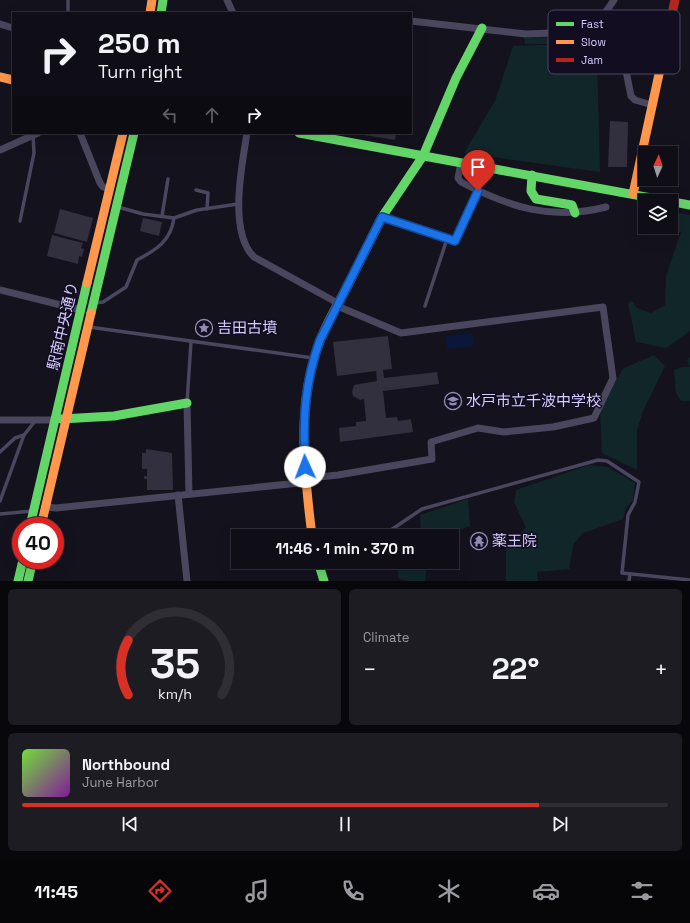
<!DOCTYPE html>
<meta charset="utf-8">
<style>
body{margin:0;font-family:"Space Grotesk","Noto Sans JP",sans-serif;background:#1d1c23;color:#f1f3f6;height:100vh;display:flex;flex-direction:column;font-size:15px;white-space:nowrap}
*{box-sizing:border-box;margin:0}
p{font-size:13px;color:#9b9ca1}
.icon{flex:none;width:22px;height:22px;fill:none;stroke:currentColor;stroke-width:2;stroke-linecap:round;stroke-linejoin:round}
.map{position:relative;height:581px;overflow:hidden}
.details{display:flex;flex-direction:column;gap:8px;padding:8px;background:#08080c;flex:1}
.details>*{flex:none}
.hud{position:absolute;left:12px;top:12px;width:400px;height:122px;border-radius:0px;box-shadow:0 4px 16px #0002,0 0 0 1px #2f2e35;background:#0f0e16;color:#f1f3f6;overflow:hidden}
.needle{width:26px;rotate:4deg}
.controls{position:absolute;left:638px;top:146px;display:grid;gap:8px}
.controls a{display:grid;place-items:center;width:40px;height:40px;border-radius:0px;background:#0f0e16;box-shadow:0 4px 16px #0002,0 0 0 1px #2f2e35;font-size:20px}
.speed{position:absolute;left:12px;top:517px;display:flex;gap:8px;font-size:20px;font-weight:700;text-align:center}
.speed>*{display:grid;place-content:center;width:52px;height:52px;border-radius:50%;background:#0f0e16;box-shadow:0 4px 16px #0002,0 0 0 1px #2f2e35;line-height:1}
.speed .limit{border:6px solid #d22;background:#fff;color:#111}
.pin{position:absolute;display:grid;place-items:center;width:34px;height:34px;color:#fff;margin:-41px -17px;border-radius:50% 50% 50% 0;rotate:-45deg;box-shadow:0 0 4px #0007}
.pin .icon{rotate:45deg}
.me{position:absolute;width:44px;margin:-22px;rotate:358deg;stroke-linejoin:round;filter:drop-shadow(0 0 3px #0008)}
.turn{display:flex;align-items:center;gap:14px;height:84px;padding:0 20px;font-size:18px}
.turn .icon{width:52px;height:52px;stroke-width:2.5}
.turn b{display:block;font-size:28px;line-height:34px}
.lanes{display:flex;align-items:center;height:38px;padding:0 20px;background:#0003;justify-content:center;gap:20px;direction:ltr}
.lanes .off{opacity:.35}
.big{font-size:30px;font-weight:800;line-height:1.1}
.details .card{flex:1;display:flex;flex-direction:column;justify-content:center;gap:6px;min-width:0;padding:0 14px;border-radius:6px;background:#1d1c23}
.details .dial{align-items:center;gap:0}
.dial svg{height:104px;overflow:visible;fill:none;stroke:#2f2e35;stroke-width:7;stroke-linecap:round;text-anchor:middle}
.dial text{fill:#f1f3f6;stroke:none}
.song{display:flex;align-items:center;gap:12px}
.cover{width:48px;height:48px;border-radius:6px;background:linear-gradient(135deg,hsl(100 70% 55%),hsl(290 70% 35%))}
.played{height:4px;border-radius:2px;background:linear-gradient(90deg,#d93025 80%,#2f2e35 80%)}
.keys{display:flex;justify-content:space-around;direction:ltr}
.heat{display:flex;justify-content:space-between;align-items:center;font-size:22px;direction:ltr}
.details .tiles{flex:1;display:grid;gap:8px;grid-template-columns:1fr 1fr}
.card:last-child{grid-column:span 2}
.trip{position:absolute;left:231px;top:529px;width:228px;height:40px;border-radius:0px;background:#0f0e16;box-shadow:0 4px 16px #0002,0 0 0 1px #2f2e35;font-weight:800;line-height:40px;text-align:center}
.tab-bar{display:flex;height:64px;justify-content:space-around;align-items:center;background:#060609;color:#9b9ca1}
.tab-bar .icon{width:28px;height:28px}
.tab-bar .on{color:#d93025}
.tab-bar b{font-size:18px;color:#f1f3f6}
.map>svg:first-child{display:block}
.green{fill:#112629}
.water{fill:#0a173a}
.building{fill:#322f3f}
.lines{fill:none;stroke-linecap:round;stroke-linejoin:round}
.lane{stroke:#49465e;stroke-width:3.5}
.street{stroke:#49465e;stroke-width:7}
.fast{stroke:#63d668;stroke-width:9}
.slow{stroke:#ff974d;stroke-width:9}
.jam{stroke:#b3261e;stroke-width:9}
.route-casing{stroke:#114b97;stroke-width:10}
.route{stroke:#1a73e8;stroke-width:7}
.labels{text-anchor:middle;stroke-width:3;stroke-linejoin:round;paint-order:stroke}
.street-label{font-size:15px;fill:#d6cdff;stroke:#120d21}
.poi-label{font-size:15px;fill:#d6cdff;stroke:#120d21;text-anchor:start}
.key{fill:#120d21;stroke:#4d4764;stroke-width:1}
.key-label{font-size:11px;fill:#d6cdff}
</style>
<div class="map">
<svg width="690" height="581" viewBox="0 0 690 581">
<rect width="100%" height="100%" fill="#14121d"/>
<!-- green -->
<g class="green">
<path d="M594 25 588 43 597 57 600 172 464 153 495 101 513 46 576 44H525L524 38 553 37Z"/>
<path d="M671 212 690 215V331L666 348 636 342 628 303 632 301 637 308 651 313 665 305 666 276 681 232 660 227H671Z"/>
<path d="M654 355 665 366 643 411 637 430V470L602 453 600 411 609 391 624 368Z"/>
<path d="M690 357V401H681L676 393 674 370 681 367H690L687 360Z"/>
<path d="M589 465 608 467 635 483 633 500 626 507 623 519 583 533 573 545 569 569 537 572 538 581H506V546L526 528 514 502 516 490Z"/>
<path d="M468 499 470 526 441 536H417L421 533 420 515Z"/>
<path d="M398 562H427L425 581H406L398 578Z"/>
</g>
<!-- water -->
<path class="water" d="M472 333 474 346 447 349 446 336Z"/>
<!-- building -->
<g class="building">
<path d="M610 121 628 122 627 167H608Z"/>
<path d="M364 133H396L395 140 364 135Z"/>
<path d="M60 209 93 218 87 242 54 233Z"/>
<path d="M143 218 162 222 159 236 140 231Z"/>
<path d="M52 235 83 243 81 248 84 249 82 257 79 256 78 264 47 256Z"/>
<path d="M388 336 392 369 383 370 384 378 437 372 439 384 383 391 386 418 397 417 398 421 411 419 413 432 340 442 339 428 356 426V422L366 421 364 399 360 400 353 396 352 392 354 385 377 381 376 371 337 376 333 342Z"/>
<path d="M146 449 172 453 173 490H147V479H144V476H147V469H142V453H146Z"/>
</g>
<g class="lines">
<!-- lane -->
<g class="lane">
<path d="M68 0V13"/>
<path d="M196 190 208 193 207 209"/>
<path d="M118 207 143 214 174 218 197 210 238 204"/>
<path d="M162 216 168 179"/>
<path d="M383 218 455 241 478 191"/>
<path d="M20 221 34 153 33 135"/>
<path d="M95 303 103 302 126 287 137 260C156 250 171 241 174 218"/>
<path d="M425 306 447 239"/>
<path d="M89 327 313 358"/>
<path d="M187 403 191 342"/>
<path d="M0 452 15 438 24 435"/>
<path d="M0 501 24 435 36 420"/>
<path d="M0 514 33 511"/>
<path d="M382 536 422 509 598 460 607 461 639 482 635 502 628 515 622 573 690 580"/>
<path d="M321 569 334 562"/>
<path d="M629 581 630 574"/>
</g>
<!-- street -->
<g class="street">
<path d="M227 0 233 13"/>
<path d="M605 13 621 46 631 96 635 100 652 105"/>
<path d="M411 21 526 34 553 33 586 25 605 13 614 0"/>
<path d="M0 24 13 28"/>
<path d="M80 133 100 183 103 187 110 189"/>
<path d="M0 150 38 133"/>
<path d="M461 163 458 178 461 182C509 207 551 221 606 207"/>
<path d="M0 290 81 310"/>
<path d="M187 403 189 494"/>
<path d="M0 420H55"/>
<path d="M178 495 187 581"/>
<path d="M46 507 56 508 299 483 310 478 338 475 432 459 431 442 478 428 504 432 553 427 594 418 613 378 603 307 401 333 342 308 334 301 254 257C228 232 242 165 247 133"/>
</g>
<!-- fast -->
<g class="fast">
<path d="M161 13 163 0"/>
<path d="M299 133 690 205"/>
<path d="M532 175 531 191 536 199 572 205 575 213"/>
<path d="M347 287 382 217 423 156 456 78 482 28"/>
<path d="M91 313 134 133"/>
<path d="M61 419 114 416 187 403"/>
<path d="M30 526 87 283"/>
<path d="M318 562 324 581"/>
<path d="M18 581 23 560"/>
<path d="M28 581 33 560"/>
</g>
<!-- slow -->
<g class="slow">
<path d="M150 13 152 0"/>
<path d="M0 77 13 80"/>
<path d="M633 194 664 51"/>
<path d="M87 283 123 133"/>
<path d="M41 526 91 313"/>
<path d="M312 536C304 471 296 403 320 341 327 322 338 304 347 287"/>
</g>
<!-- jam -->
<path class="jam" d="M664 51 675 0"/>
</g>
<g class="lines">
<!-- route casing -->
<g class="route-casing">
<path id="route" d="M305 467C303 421 304 384 320 340L382 217 455 241 478 191"/>
</g>
<!-- route -->
<use href="#route" class="route"/>
</g>
<!-- icons -->
<defs>
<g id="sight-ring" transform="scale(0.9)"><circle r="9.5" fill="#120d21" stroke="#928cb0" stroke-width="1.5"/><path d="M0-6L1.8-2.2L6-1.7L2.9 1.2L3.7 5.4L0 3.3L-3.7 5.4L-2.9 1.2L-6-1.7L-1.8-2.2Z" fill="#928cb0"/></g>
<g id="school-ring" transform="scale(0.9)"><circle r="9.5" fill="#120d21" stroke="#928cb0" stroke-width="1.5"/><path d="M0-5L7-2L0 1L-7-2ZM-4 1L0 2.5L4 1V4Q0 6-4 4Z" fill="#928cb0"/></g>
<g id="temple-ring" transform="scale(0.9)"><circle r="9.5" fill="#120d21" stroke="#928cb0" stroke-width="1.5"/><path d="M0-6L5-2H3V0L6.5 2.5H4V6H1.5V3h-3V6H-4V2.5H-6.5L-3 0V-2H-5Z" fill="#928cb0"/></g>
</defs>
<g fill-rule="evenodd">
<use href="#sight-ring" x="204" y="328"/>
<use href="#school-ring" x="453" y="401"/>
<use href="#temple-ring" x="479" y="541"/>
</g>
<g class="labels">
<!-- street labels -->
<g class="street-label">
<text transform="translate(63 326) rotate(-77)" y="5">駅南中央通り</text>
</g>
<!-- poi labels -->
<g class="poi-label">
<text x="217" y="333">吉田古墳</text>
<text x="466" y="406">水戸市立千波中学校</text>
<text x="492" y="546">薬王院</text>
</g>
</g>
<!-- legend -->
<rect x="548" y="10" width="132" height="64" rx="6" class="key"/>
<rect x="556" y="22" width="18" height="4" fill="#63d668"/>
<rect x="556" y="40" width="18" height="4" fill="#ff974d"/>
<rect x="556" y="58" width="18" height="4" fill="#b3261e"/>
<g class="key-label">
<text x="581" y="28">Fast</text>
<text x="581" y="46">Slow</text>
<text x="581" y="64">Jam</text>
</g>
</svg>
<div class="controls">
<a><svg class="needle" viewBox="-14 -14 28 28"><path d="M0-13l5 13h-10z" fill="#e53935"/><path d="M0 13l5-13h-10z" fill="#9b9ca1"/></svg></a>
<a><svg class="icon" aria-label="layers" viewBox="0 0 24 24"><path d="M12 4l9 5-9 5-9-5zM3 14l9 5 9-5"/></svg></a>
</div>
<div class="speed"><div class="limit">40</div></div>
<div class="pin" style="left:478px;top:191px;background:#d93025"><svg class="icon" aria-label="arrive" viewBox="0 0 24 24"><path d="M6 21V4h12l-3 4 3 4H6"/></svg></div>
<svg class="me" style="left:305px;top:467px" viewBox="-20 -20 40 40"><circle r="19" fill="#fff"/><path d="M0-13L10 11 0 6-10 11z" fill="#1a73e8"/></svg>
<div class="trip">11:46 · 1 min · 370 m</div>
<div class="hud">
<div class="turn"><svg class="icon" aria-label="right" viewBox="0 0 24 24"><path d="M7 20v-9h11M14 6l5 5-5 5"/></svg><div><b>250 m</b>Turn right</div></div>
<div class="lanes"><svg class="icon off" aria-label="left" viewBox="0 0 24 24"><path d="M17 20v-9H6M10 6l-5 5 5 5"/></svg><svg class="icon off" aria-label="ahead" viewBox="0 0 24 24"><path d="M12 20V5M6 11l6-6 6 6"/></svg><svg class="icon" aria-label="right" viewBox="0 0 24 24"><path d="M7 20v-9h11M14 6l5 5-5 5"/></svg></div>
</div>
</div>
<section class="details">
<div class="tiles">
<div class="card dial"><svg viewBox="0 0 100 80">
<path d="M14 69A42 42 0 1 1 86 69"/>
<path d="M14 69A42 42 0 0 1 14 27" stroke="#d93025"/>
<text x="50" y="56" font-size="32" font-weight="700">35</text>
<text x="50" y="72" font-size="11">km/h</text>
</svg></div>
<div class="card"><p>Climate</p>
<div class="heat"><a>−</a><b class="big">22°</b><a>+</a></div>
</div>
<div class="card">
<div class="song"><i class="cover"></i><div><b>Northbound</b><p>June Harbor</p></div></div>
<div class="played"></div>
<div class="keys"><svg class="icon" aria-label="previous" viewBox="0 0 24 24"><path d="M18 5L8 12l10 7zM5 5v14"/></svg><svg class="icon" aria-label="pause" viewBox="0 0 24 24"><path d="M8 5v14M16 5v14"/></svg><svg class="icon" aria-label="next" viewBox="0 0 24 24"><path d="M6 5l10 7-10 7zM19 5v14"/></svg></div>
</div>
</div>
</section>
<nav class="tab-bar">
<b>11:45</b>
<svg class="icon on" aria-label="directions" viewBox="0 0 24 24"><path d="M12 3l9 9-9 9-9-9zM9 14v-3h6M13 9l2 2-2 2"/></svg>
<svg class="icon" aria-label="music" viewBox="0 0 24 24"><path d="M9 18V5l10-2v13"/><circle cx="6" cy="18" r="3"/><circle cx="16" cy="16" r="3"/></svg>
<svg class="icon" aria-label="phone" viewBox="0 0 24 24"><path d="M5 4h4l2 5-3 2q2 4 5 5l2-3 5 2v4C11 20 4 13 5 4z"/></svg>
<svg class="icon" aria-label="climate" viewBox="0 0 24 24"><path d="M12 3v18M4 7l16 10M4 17L20 7"/></svg>
<svg class="icon" aria-label="car" viewBox="0 0 24 24"><path d="M5 17H2v-5l4-1 3-4h7l3 4 3 1v5h-3M9 17h6M6 11h13"/><circle cx="7" cy="17" r="2"/><circle cx="17" cy="17" r="2"/></svg>
<svg class="icon" aria-label="filters" viewBox="0 0 24 24"><path d="M4 7h16M4 17h16"/><circle cx="9" cy="7" r="2"/><circle cx="15" cy="17" r="2"/></svg>
</nav>
